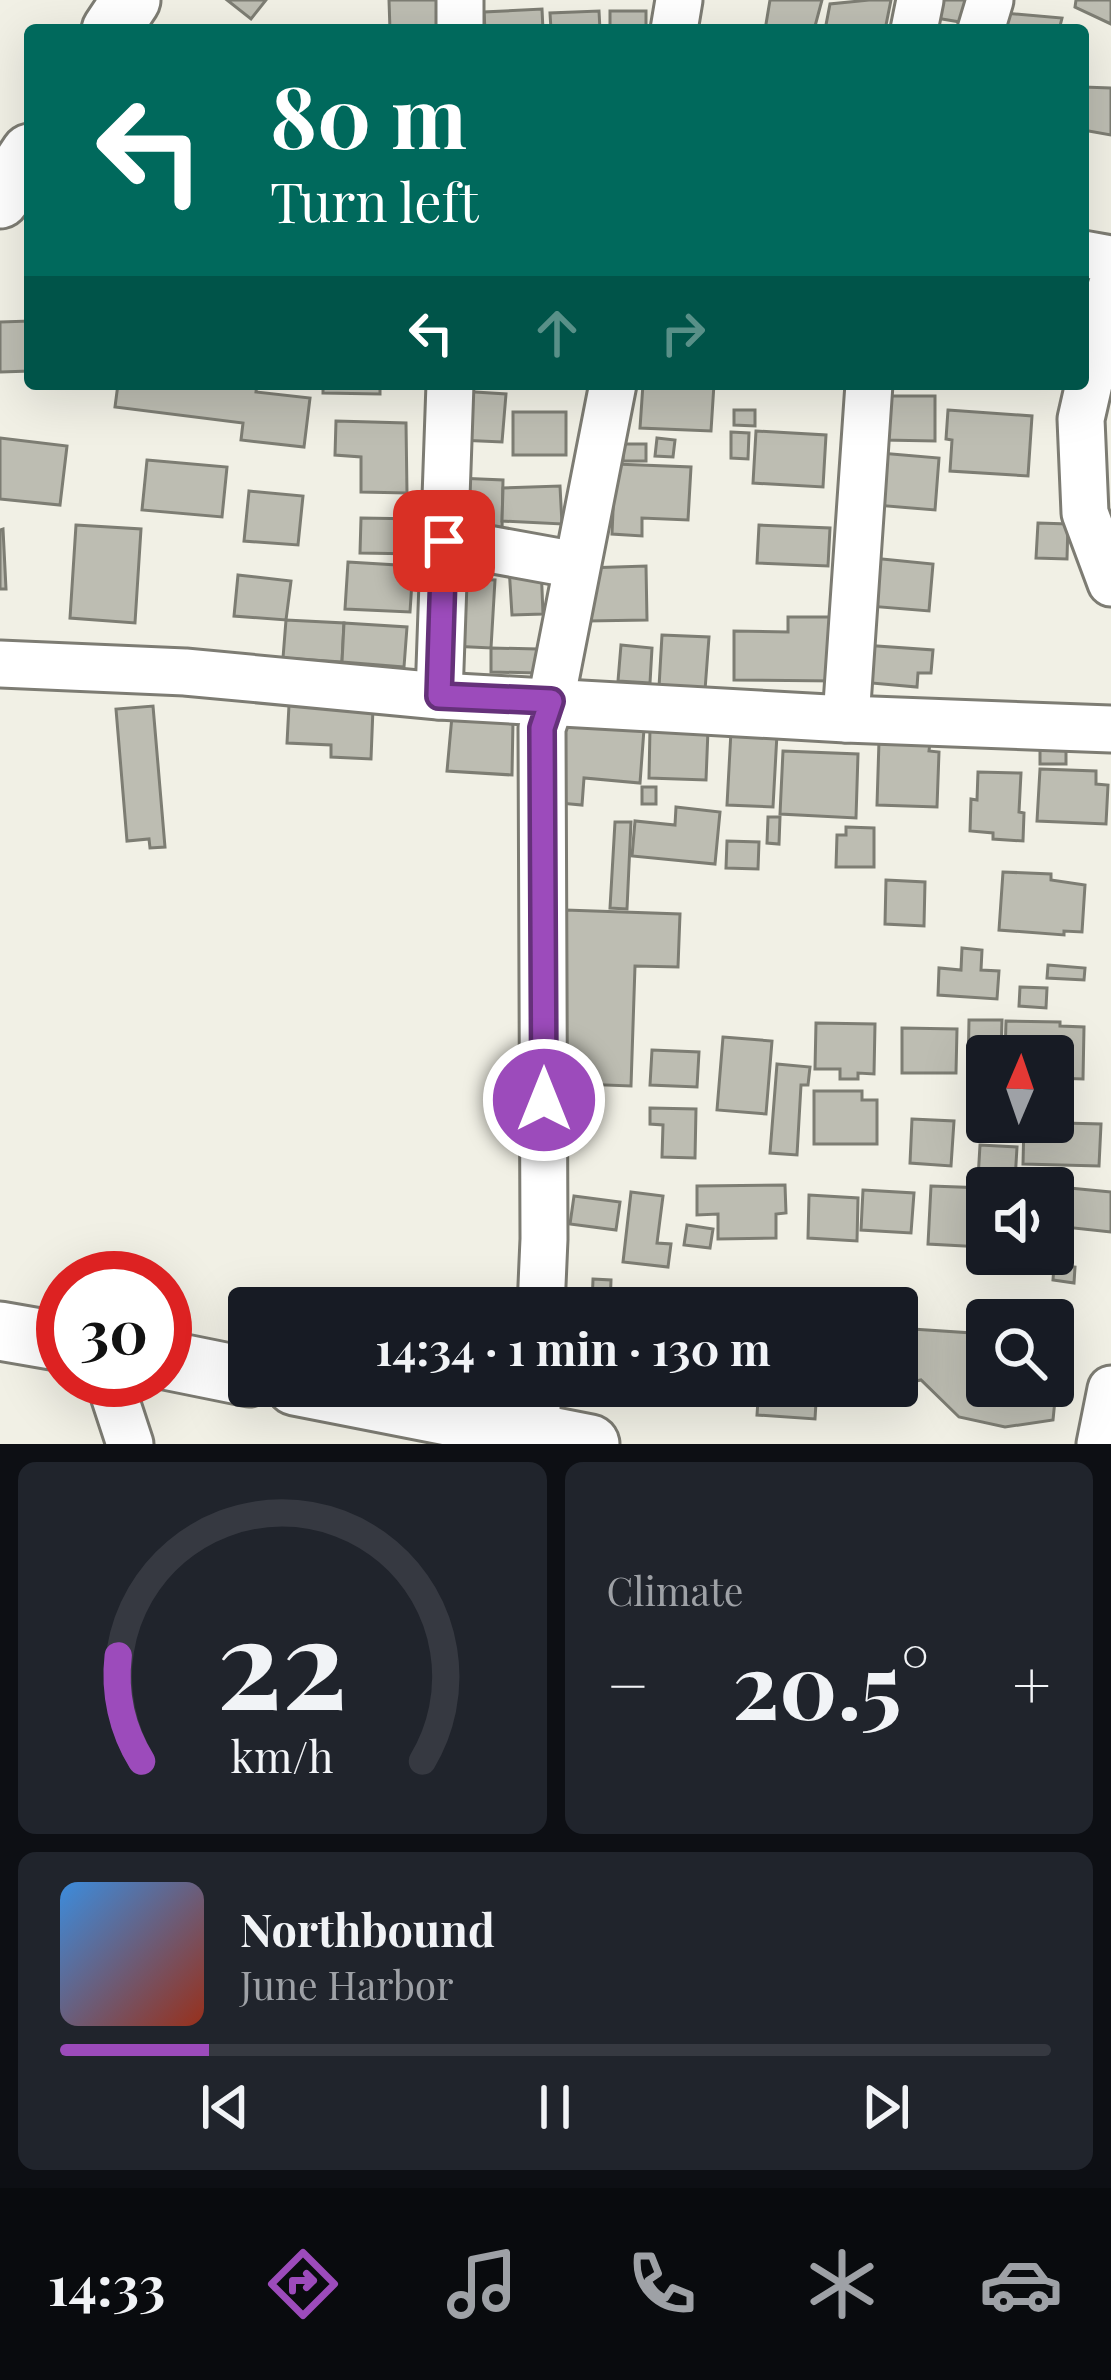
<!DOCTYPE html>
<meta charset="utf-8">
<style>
body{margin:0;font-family:"Playfair Display",serif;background:#20242c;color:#f1f3f6;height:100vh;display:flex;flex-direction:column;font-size:45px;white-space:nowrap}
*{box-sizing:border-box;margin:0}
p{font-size:39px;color:#9ea1a6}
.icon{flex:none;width:66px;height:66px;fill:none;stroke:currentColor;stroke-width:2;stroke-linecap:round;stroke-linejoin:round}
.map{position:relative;height:1444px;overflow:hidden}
.side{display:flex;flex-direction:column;gap:18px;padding:18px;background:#0d0f14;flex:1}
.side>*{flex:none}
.hud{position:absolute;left:24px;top:24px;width:1065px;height:366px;border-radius:12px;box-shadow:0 12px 48px #0002;background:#00695c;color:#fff;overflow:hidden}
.needle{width:78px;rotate:2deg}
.fabs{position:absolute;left:966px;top:1035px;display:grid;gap:24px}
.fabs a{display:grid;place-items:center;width:108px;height:108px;border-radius:12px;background:#171b24;box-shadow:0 12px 48px #0002;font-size:60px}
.speed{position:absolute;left:36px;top:1251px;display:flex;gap:24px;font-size:60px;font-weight:700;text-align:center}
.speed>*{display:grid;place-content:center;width:156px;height:156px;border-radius:50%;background:#171b24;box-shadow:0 12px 48px #0002;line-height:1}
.speed .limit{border:18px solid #d22;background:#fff;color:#111}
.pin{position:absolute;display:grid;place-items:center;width:102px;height:102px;color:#fff;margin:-51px;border-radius:24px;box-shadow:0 6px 18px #0006}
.me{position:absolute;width:132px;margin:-66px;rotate:0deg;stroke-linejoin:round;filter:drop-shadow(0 0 9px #0008)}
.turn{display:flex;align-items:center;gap:42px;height:252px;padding:0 48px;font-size:54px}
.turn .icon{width:156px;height:156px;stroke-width:2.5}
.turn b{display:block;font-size:84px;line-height:102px}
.lanes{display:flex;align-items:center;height:114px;padding:0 48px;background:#0003;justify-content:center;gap:60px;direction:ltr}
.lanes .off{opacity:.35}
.big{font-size:90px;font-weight:700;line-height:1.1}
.side .tile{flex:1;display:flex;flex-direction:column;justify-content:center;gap:18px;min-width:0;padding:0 42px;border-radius:18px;background:#20242c}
.side .dial{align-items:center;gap:0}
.dial svg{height:312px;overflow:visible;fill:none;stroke:#363941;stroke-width:7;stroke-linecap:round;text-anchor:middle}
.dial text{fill:#f1f3f6;stroke:none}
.song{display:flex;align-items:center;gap:36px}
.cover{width:144px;height:144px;border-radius:18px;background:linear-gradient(135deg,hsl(210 70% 55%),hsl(10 70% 35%))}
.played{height:12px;border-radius:6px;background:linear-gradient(90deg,#9c4bbb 15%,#363941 15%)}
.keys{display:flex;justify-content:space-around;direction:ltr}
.heat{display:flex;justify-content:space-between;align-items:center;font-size:66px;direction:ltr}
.side .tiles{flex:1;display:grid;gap:18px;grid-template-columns:1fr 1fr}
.tile:last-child{grid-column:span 2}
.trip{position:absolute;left:228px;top:1287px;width:690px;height:120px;border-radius:12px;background:#171b24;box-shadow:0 12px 48px #0002;font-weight:700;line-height:120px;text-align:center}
.dock{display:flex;height:192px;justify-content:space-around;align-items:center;background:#090b0e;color:#9ea1a6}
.dock .icon{width:84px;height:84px}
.dock .on{color:#9c4bbb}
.dock b{font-size:54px;color:#f1f3f6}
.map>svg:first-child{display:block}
.building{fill:#bdbdb2;stroke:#7d7d73;stroke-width:3}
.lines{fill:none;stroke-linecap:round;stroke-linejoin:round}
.minor-casing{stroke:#7d7c73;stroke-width:51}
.major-casing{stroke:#7d7c73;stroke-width:63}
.minor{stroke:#fff;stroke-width:45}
.major{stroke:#fff;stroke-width:57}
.route-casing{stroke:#65317a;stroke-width:30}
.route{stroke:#9c4bbb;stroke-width:21}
</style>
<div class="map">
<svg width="1111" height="1444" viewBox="0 0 1111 1444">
<rect width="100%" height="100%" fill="#f1f0e5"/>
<!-- building -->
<g class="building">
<path d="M227 0H266L251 19Z"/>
<path d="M389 0H441L442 28 390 30Z"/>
<path d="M770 0H822L814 30H765Z"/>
<path d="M869 0H891L885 30H825L830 4Z"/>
<path d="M939 0H978L972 24 936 18Z"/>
<path d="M1076 0H1111V24L1075 7Z"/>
<path d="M542 9 543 30H485L484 12Z"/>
<path d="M599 11 600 30H551L550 13Z"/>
<rect x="610" y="11" width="36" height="19"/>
<path d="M1004 13 1062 18 1059 30H1000Z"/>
<path d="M1083 87 1111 88V135L1083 130Z"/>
<path d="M30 321V371L0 372V322Z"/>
<path d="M118 384H257L256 392 310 398 304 447 241 440 243 423 115 407Z"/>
<path d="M323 384H380V394L323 393Z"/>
<path d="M643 384H714L711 431 640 428Z"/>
<path d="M459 391 506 394 502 442 459 440Z"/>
<path d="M883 396H935V441L883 440Z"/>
<path d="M734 410H755V426L734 425Z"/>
<path d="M948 410 1032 416 1028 476 950 471 952 440 946 439Z"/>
<rect x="513" y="412" width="53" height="43"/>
<path d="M336 421 406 423 407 493 361 492V457L335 455Z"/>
<path d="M756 431 826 435 823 487 753 483Z"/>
<path d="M731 432 749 433 748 459 731 458Z"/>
<path d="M0 438 67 446 60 505 0 499Z"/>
<path d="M657 438 675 440 673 457 655 456Z"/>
<rect x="623" y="444" width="23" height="17"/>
<path d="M880 453 939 458 935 510 875 505Z"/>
<path d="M147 460 227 467 222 517 142 510Z"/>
<path d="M615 464 691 467 688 520 642 518V536L612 534Z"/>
<path d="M457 478 503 480 502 530 455 528Z"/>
<path d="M560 486 562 524 502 521 503 488Z"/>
<path d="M249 491 303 496 298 545 244 541Z"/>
<path d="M361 518 419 519 418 554 360 553Z"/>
<path d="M1038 523 1068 524 1067 559 1036 558Z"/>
<path d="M76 525 141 529 135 623 70 618Z"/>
<path d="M759 525 830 528 828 566 757 563Z"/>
<path d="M3 529 6 589H0V530Z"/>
<path d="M872 558 933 564 929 611 868 606Z"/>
<path d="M348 562 413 566 410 612 345 609Z"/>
<path d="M541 565 543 614 512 615 509 567Z"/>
<path d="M646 566 647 620 587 621 586 568Z"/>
<path d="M238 575 291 581 286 620 234 616Z"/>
<path d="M455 578 495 580 491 648 451 646Z"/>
<path d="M788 617H836V681L734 680V631L788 632Z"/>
<path d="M286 620 344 623 342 662 283 658Z"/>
<path d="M344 623 407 627 404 667 342 662Z"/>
<path d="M662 635 709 637 705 690 659 687Z"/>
<path d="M621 645 652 648 650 683 618 681Z"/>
<path d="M863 645 933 650 931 673H918L917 687 860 682Z"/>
<path d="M491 648 537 649V673L491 672Z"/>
<path d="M289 705 373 708 371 759 331 757V745L287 743Z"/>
<path d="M153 706 165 847 150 848 149 839 127 841 116 709Z"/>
<path d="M452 716 513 720 512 775 447 771Z"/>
<path d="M565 722 644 729 640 783 584 778 582 805 559 803Z"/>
<path d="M650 728 708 730 706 780 649 778Z"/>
<path d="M731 731 777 734 773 807 727 805Z"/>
<path d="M879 741 930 743 929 751 939 752 937 807 877 805Z"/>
<path d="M1040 749 1066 750V764H1040Z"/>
<path d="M783 751 858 754 856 818 780 814Z"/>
<path d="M1040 769 1096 771V784L1108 785 1106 824 1037 821Z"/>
<path d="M978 772 1021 773 1019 812 1024 813 1023 841 993 839V833L970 831 971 799 977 800Z"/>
<rect x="642" y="787" width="14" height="17"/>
<path d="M676 807 720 812 715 864 632 856 635 821 675 825Z"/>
<path d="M768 817H780L779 844 767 843Z"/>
<path d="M615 822H631L627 909 610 908Z"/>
<path d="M846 827 874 828V867H836L837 835H846Z"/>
<path d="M727 841 759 842 758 869 726 868Z"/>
<path d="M1003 872 1051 874V880L1085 885 1082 932 1064 931V935L999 930Z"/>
<path d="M886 880 925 882 924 926 885 924Z"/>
<path d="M565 910 680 914 678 967 635 966 631 1086 580 1084 578 1117 546 1116 561 1044Z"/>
<path d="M962 948 982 950 981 970 999 971 997 999 938 995 939 968 961 970Z"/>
<path d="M1048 965 1085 968 1084 980 1047 978Z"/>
<path d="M1020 987 1047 988 1046 1008 1019 1006Z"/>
<path d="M969 1020H1002L1001 1056H987V1070H968Z"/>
<path d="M1006 1021 1060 1022V1026L1084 1027 1083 1079 1053 1078V1056H1005Z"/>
<path d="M816 1023 875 1024 874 1074 858 1073V1079H840V1069H815Z"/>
<path d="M902 1028 957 1029 956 1073H902Z"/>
<path d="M723 1037 772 1041 766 1114 717 1110Z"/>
<path d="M652 1050 699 1052 697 1087 650 1085Z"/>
<path d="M777 1064 810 1067 808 1085H801L797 1155 770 1153Z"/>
<path d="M814 1091H862V1100H877V1144H814Z"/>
<path d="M650 1108 696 1109 695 1158 662 1157 663 1125 650 1124Z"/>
<path d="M912 1119 954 1121 951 1166 910 1163Z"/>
<path d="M1024 1122 1101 1124 1099 1166 1023 1164Z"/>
<path d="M980 1145 1017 1147 1015 1181 978 1179Z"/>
<path d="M785 1185 786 1213 776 1214V1238L718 1239V1214L697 1215V1186Z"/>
<path d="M931 1186 985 1188 982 1247 928 1244Z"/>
<path d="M1059 1187 1111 1192V1232L1055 1226Z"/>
<path d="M863 1190 914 1193 911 1233 861 1230Z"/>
<path d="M631 1192 663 1196 657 1243 671 1244 668 1267 623 1262Z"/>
<path d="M809 1195 858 1198 857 1241 808 1238Z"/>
<path d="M574 1196 620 1202 616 1230 570 1224Z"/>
<path d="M687 1225 713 1229 710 1248 684 1245Z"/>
<path d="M1054 1265 1075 1267 1074 1283 1053 1280Z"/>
<path d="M593 1279 611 1280 610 1308 592 1307Z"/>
<path d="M619 1289 641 1292 639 1308H616Z"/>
<path d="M897 1328 987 1334V1386H1053V1378L1057 1380 1053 1420 1005 1427 959 1417 921 1380 897 1385Z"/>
<path d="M759 1386H817L815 1419 757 1415Z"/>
<path d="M834 1386H895L832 1400Z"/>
</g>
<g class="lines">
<!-- minor casing -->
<g class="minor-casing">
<g id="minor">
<path d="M460 30V0"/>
<path d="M674 30 679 0"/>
<path d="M914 30 920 0"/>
<path d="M981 30 990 0"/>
<path d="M1083 254 1111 259"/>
<path d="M1111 287 1081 419 1085 513 1111 583"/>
<path d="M444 541 576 565"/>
<path d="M0 664 185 672 439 696 846 719 1111 729"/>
<path d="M439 696 450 384"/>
<path d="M846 719 869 384"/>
<path d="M541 1308 544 1239 542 728 551 701 613 384"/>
<path d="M109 1380 130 1444"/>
<path d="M537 1444V1386"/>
<path d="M1100 1444 1111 1389"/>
</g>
</g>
<!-- major casing -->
<g class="major-casing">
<g id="major">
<path d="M111 30 131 0"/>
<path d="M0 199 30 153"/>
<path d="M0 1331 63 1342"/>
<path d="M165 1360 249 1377"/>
<path d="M295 1386 590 1444"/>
</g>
</g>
<!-- minor -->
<use href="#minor" class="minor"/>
<!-- major -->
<use href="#major" class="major"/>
</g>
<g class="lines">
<!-- route casing -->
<g class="route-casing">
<path id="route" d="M444 541 439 696 551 701 542 728 544 1100"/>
</g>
<!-- route -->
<use href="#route" class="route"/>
</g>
</svg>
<div class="fabs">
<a><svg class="needle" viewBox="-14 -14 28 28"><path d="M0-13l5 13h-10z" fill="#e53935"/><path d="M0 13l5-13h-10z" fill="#9ea1a6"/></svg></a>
<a><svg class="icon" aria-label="sound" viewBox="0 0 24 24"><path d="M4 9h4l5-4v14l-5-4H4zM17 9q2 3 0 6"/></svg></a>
<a><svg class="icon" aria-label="search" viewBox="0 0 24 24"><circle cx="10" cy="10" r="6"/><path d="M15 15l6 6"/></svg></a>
</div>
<div class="speed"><div class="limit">30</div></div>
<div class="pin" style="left:444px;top:541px;background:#d93025"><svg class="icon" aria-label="arrive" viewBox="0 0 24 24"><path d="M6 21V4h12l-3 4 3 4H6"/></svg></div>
<svg class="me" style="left:544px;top:1100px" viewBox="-20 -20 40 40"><circle r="17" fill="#9c4bbb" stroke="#fff" stroke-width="3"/><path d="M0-11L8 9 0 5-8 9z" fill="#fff"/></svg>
<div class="trip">14:34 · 1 min · 130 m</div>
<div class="hud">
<div class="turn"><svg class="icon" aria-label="left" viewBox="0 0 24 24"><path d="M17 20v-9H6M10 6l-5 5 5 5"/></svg><div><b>80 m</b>Turn left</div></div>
<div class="lanes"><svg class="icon" aria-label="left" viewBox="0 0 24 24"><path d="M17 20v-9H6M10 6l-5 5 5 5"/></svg><svg class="icon off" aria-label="ahead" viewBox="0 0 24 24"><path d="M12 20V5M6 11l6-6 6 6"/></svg><svg class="icon off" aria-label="right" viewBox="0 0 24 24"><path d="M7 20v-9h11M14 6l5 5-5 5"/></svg></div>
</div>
</div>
<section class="side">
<div class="tiles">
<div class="tile dial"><svg viewBox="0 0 100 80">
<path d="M14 69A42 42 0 1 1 86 69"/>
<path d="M14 69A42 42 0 0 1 8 42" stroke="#9c4bbb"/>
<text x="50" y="56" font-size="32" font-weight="700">22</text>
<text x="50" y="72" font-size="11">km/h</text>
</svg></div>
<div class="tile"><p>Climate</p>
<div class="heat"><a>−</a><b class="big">20.5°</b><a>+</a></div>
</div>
<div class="tile">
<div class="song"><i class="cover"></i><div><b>Northbound</b><p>June Harbor</p></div></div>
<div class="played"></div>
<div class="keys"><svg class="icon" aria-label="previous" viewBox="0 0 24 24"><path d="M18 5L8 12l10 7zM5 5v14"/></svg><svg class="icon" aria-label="pause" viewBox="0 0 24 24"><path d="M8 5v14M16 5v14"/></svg><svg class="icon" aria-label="next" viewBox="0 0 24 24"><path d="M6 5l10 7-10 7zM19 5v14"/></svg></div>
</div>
</div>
</section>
<nav class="dock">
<b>14:33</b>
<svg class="icon on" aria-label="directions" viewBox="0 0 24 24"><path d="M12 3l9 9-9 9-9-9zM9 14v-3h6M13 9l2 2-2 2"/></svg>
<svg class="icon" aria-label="music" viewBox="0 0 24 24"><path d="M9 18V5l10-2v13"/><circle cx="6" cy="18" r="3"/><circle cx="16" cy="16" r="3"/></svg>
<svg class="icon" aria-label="phone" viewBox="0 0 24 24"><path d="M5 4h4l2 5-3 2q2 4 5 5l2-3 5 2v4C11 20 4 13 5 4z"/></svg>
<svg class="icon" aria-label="climate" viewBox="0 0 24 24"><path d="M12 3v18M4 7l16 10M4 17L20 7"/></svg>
<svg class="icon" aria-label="car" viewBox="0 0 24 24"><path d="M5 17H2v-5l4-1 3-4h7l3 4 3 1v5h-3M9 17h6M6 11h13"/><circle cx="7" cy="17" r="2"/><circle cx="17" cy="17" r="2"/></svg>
</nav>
